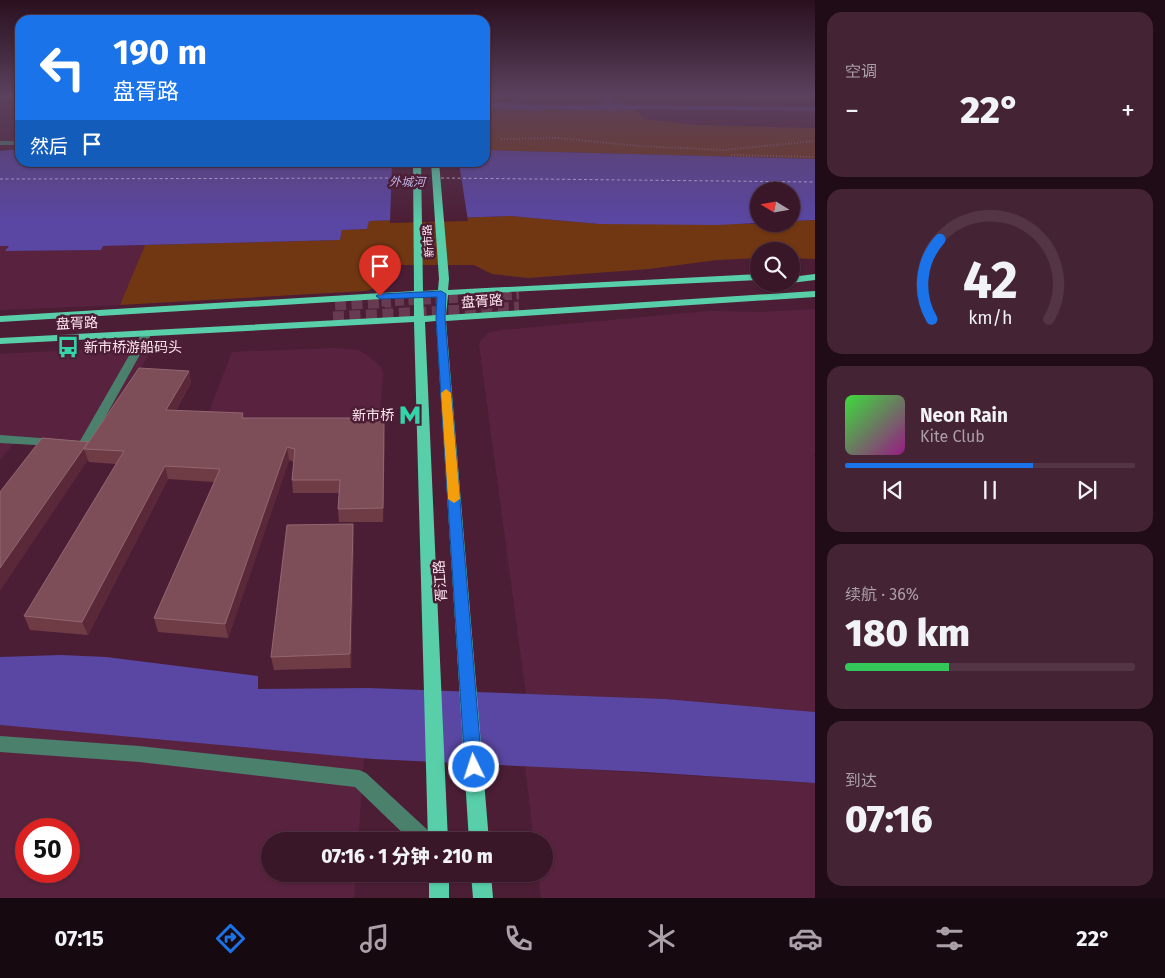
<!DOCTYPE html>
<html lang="zh">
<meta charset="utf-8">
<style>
body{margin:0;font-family:"Fira Sans","Noto Sans SC",sans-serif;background:#442334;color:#f1f3f6;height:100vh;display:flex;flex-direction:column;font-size:19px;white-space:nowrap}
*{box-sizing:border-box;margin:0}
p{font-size:16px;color:#ab9fa8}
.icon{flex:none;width:28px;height:28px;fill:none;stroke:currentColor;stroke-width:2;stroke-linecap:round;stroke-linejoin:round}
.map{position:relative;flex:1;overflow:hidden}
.sheet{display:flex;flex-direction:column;gap:12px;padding:12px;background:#1f0c16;width:350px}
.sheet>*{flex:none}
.top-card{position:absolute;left:15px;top:15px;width:475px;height:152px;border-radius:15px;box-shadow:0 1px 4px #0004,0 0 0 1px #533545;background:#1a73e8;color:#fff;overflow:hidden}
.needle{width:32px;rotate:281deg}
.tools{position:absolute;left:750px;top:182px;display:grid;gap:10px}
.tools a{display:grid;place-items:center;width:50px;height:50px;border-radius:50%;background:#391628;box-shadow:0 1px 4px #0004,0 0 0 1px #533545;font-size:25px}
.speed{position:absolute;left:15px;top:818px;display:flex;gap:10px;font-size:25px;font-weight:700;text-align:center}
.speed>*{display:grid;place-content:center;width:65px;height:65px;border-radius:50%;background:#391628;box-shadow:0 1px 4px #0004,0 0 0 1px #533545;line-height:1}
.speed .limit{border:8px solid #d22;background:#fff;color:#111}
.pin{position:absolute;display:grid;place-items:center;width:42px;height:42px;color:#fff;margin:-51px -21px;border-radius:50% 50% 50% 0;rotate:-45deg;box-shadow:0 0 5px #0007}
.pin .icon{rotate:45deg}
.me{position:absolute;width:55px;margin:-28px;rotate:356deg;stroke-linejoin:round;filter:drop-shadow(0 0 4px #0008)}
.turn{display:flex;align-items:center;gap:18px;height:105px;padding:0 15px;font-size:22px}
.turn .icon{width:65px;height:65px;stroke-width:2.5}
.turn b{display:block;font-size:35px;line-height:42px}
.then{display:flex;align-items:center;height:48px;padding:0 15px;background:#0003;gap:10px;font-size:19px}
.big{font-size:38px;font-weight:800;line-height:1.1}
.sheet .card{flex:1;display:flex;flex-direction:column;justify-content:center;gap:8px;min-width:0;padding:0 18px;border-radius:15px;background:#442334}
.sheet .dial{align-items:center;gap:0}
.dial svg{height:130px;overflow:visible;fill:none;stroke:#533545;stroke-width:7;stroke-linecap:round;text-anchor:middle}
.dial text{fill:#f1f3f6;stroke:none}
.song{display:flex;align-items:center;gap:15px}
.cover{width:60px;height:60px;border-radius:8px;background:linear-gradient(135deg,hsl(120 70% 55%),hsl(310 70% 35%))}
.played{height:5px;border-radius:2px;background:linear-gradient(90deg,#1a73e8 65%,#533545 65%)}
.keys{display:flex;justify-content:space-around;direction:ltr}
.heat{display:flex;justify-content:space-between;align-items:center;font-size:28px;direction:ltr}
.charge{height:8px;border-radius:4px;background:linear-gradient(90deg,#34c759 36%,#533545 0)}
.trip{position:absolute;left:261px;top:832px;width:292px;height:50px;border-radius:25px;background:#391628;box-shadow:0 1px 4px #0004,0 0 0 1px #533545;font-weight:800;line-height:50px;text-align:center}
.tab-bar{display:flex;height:80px;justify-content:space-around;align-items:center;background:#170910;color:#ab9fa8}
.tab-bar .icon{width:35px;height:35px}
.tab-bar .active{color:#1a73e8}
.tab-bar b{font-size:22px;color:#f1f3f6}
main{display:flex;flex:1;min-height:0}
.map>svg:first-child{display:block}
.built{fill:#592340;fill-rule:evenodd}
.green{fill:#713713}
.water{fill:#5a47a3}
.pier{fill:#4c1e36}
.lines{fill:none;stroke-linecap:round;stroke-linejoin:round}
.ferry{stroke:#bfbaeb;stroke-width:1;stroke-dasharray:3 2.5;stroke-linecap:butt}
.major-tunnel-far1{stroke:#673c52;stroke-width:9;stroke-dasharray:9 4.5;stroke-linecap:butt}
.major-tunnel{stroke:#673c52;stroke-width:11;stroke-dasharray:11 5.5;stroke-linecap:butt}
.path{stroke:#8e677b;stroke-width:2;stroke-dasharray:1 2;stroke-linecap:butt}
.minor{fill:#4b806d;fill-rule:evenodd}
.major{fill:#58cfa9;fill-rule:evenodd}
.wall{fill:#6f3c46}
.shaded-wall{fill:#5a2838}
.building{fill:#7e4e58;stroke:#926670}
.route{fill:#1a73e8;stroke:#114b97}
.slow{fill:#f59e0b}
.labels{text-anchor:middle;stroke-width:5;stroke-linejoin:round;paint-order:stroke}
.far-street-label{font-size:11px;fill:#fee5f0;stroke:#4c1e36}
.far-water-label{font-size:12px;font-style:italic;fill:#bfbaeb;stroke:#4c1e36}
.street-label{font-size:14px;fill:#fee5f0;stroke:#4c1e36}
.poi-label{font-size:14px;fill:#fee5f0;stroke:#4c1e36;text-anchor:start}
</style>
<main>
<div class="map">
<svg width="815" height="898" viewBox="0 0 815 898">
<rect width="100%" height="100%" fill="#4c1e36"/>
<!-- built -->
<g class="built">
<path d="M9 245 6 251 101 250 103 246 145 245 120 305 0 310V246Z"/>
<path d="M815 309V454H813L815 457V712L665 699 526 694 479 344 481 340 488 333 502 330 710 311 763 312Z"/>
<path d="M154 346 93 446 13 444 0 460V354Z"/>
<path d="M335 348 357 350 366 354 381 367 383 374 379 424 206 420 232 352Z"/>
<path d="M0 725 364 758 358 841H270V874H356L354 898H0ZM26 829H69V871H26Z"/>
<path d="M525 766 815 783V898H541L538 874H545V841H534Z"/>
</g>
<!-- green -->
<g class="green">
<path d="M485 108 540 111 545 109 636 110 644 119 696 125 815 128V159L485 150Z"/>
<path d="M510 216 599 224H791V221L815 220V259L791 258V251H759V258L717 260 649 269 528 278 492 274 474 265H390L382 286 365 291 120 305 145 245 340 240 342 230 367 229 369 221Z"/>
</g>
<!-- water -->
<g class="water">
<path d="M604 96H609L615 102 626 105 815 107V111L637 109 614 111 545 109 540 111 485 108V101L537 105H598L606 101Z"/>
<path d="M20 149V162H485V150L815 159V220L791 221V191H759V223L716 225 599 224 510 216 369 221 367 229 342 230 340 240 103 246 101 250 5 251 9 246H0V151Z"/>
<path d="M61 655 106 657 258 676V689L368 688 665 699 815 712V783L645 772 373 759 0 725V657Z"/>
</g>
<!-- pier -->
<path class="pier" d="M392 163H459L468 221 390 223Z"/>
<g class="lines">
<!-- ferry -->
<g class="ferry">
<path d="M421 178H432"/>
<path d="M441 178 815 182"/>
<path d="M0 179 414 178"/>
</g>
<!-- major-tunnel-far1 -->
<path class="major-tunnel-far1" d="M368 303 519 295"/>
<!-- major-tunnel -->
<g class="major-tunnel">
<path d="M335 305 391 302"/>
<path d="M333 317 519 307"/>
</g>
<!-- path -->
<g class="path">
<path d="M501 139 558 138 639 146 724 150 815 141"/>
<path d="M731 155 815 157"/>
</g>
<!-- minor -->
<g class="minor">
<rect x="0" y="96" width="20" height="3"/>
<path d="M721 96H815V99L724 98Z"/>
<rect x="0" y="141" width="20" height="4"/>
<path d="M147 330 152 333 88 448 0 443V435L80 441 142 333Z"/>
<path d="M0 736 139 746 359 770 366 773 432 834 435 841H411L355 787 139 762 0 752Z"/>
</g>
<!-- major -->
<g class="major">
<path d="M413 162H421L423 291 438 290 439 279 431 162H439L449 279 448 290 759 274V280L448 295 446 315 815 291V297L446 321 489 841H469L436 321 425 322 448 841H428L414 322 0 344V338L414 316V297L0 322V316L414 291ZM438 296 436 315 424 316 423 297Z"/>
<path d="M815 274V280L791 283V277Z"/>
<rect x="429" y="874" width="20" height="24"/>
<path d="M471 874H491L493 898H473Z"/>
</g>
</g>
<!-- wall -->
<g class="wall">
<path d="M189 371 191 383 176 410 244 418 385 431 383 522H339L338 509 339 493H293L292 480 294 462 289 460 228 638 158 632 154 618 214 482 168 479 88 635 30 630 24 616 116 464 89 462 88 460 0 492 88 443Z"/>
<path d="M353 524 354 537 351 668 274 670 271 657Z"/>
</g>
<!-- shaded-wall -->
<g class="shaded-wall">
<path d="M189 371 191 383 169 422 166 410Z"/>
<path d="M384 418 385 431 383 522V508Z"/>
<path d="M88 442 90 449H84L88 460 0 591V568Z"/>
<path d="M287 447 289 460 228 638 225 624Z"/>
<path d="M165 466 168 479 88 635 82 622Z"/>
<path d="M353 524 354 537 351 668 350 654Z"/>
</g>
<!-- building -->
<g class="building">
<path d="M139 368 189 371 166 410 243 413 242 418H384L383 508 338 509 340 480H292L295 449 287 447 225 624 154 618 220 469 165 466 82 622 24 616 124 451 84 449Z"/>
<path d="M42 438 88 442 0 568V492Z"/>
<path d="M353 524 350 654 271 657 287 525Z"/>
</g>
<!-- sky -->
<linearGradient id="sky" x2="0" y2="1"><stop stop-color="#2a101e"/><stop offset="0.43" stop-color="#5b415d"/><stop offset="1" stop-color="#5b415d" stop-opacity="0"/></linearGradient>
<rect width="815" height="222" fill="url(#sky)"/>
<!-- route -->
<path class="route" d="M441 291 446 294 445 318 482 767 480 772 474 775 468 772 465 767 436 318 437 297 380 299 376 296 380 294Z"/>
<!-- slow -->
<path class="slow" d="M446 389 451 393 460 499 454 503 448 499 441 393Z"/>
<!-- icons -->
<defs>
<g id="bus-bare" transform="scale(1.725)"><path d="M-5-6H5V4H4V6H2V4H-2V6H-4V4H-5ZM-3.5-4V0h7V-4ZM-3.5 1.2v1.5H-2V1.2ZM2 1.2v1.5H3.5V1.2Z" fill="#33d4a8" stroke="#4c1e36" stroke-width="2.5" paint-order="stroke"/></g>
<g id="metro-bare" transform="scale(1.725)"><path d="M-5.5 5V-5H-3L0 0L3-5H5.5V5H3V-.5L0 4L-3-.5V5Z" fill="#33d4a8" stroke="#4c1e36" stroke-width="2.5" paint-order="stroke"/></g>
</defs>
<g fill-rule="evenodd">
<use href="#bus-bare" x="68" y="347"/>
<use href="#metro-bare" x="410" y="415"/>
</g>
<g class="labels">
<!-- far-street labels -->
<g class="far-street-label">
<text transform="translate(428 241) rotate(-94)" y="4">新市路</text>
</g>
<!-- far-water labels -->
<g class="far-water-label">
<text transform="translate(407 182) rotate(1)" y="4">外城河</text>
</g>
<!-- street labels -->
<g class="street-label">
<text transform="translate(482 301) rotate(-4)" y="5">盘胥路</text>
<text transform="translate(77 323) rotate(-3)" y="5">盘胥路</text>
<text transform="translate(440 581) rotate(-94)" y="5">胥江路</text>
</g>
<!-- poi labels -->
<g class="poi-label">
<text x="84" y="352">新市桥游船码头</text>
<text x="394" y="420" text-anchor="end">新市桥</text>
</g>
</g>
</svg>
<div class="tools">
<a><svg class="needle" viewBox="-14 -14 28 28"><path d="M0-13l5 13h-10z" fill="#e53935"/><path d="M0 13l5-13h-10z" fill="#ab9fa8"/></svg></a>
<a><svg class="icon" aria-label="search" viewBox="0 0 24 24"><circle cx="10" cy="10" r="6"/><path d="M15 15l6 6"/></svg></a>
</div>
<div class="speed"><div class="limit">50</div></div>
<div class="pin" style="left:380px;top:296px;background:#d93025"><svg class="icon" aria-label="arrive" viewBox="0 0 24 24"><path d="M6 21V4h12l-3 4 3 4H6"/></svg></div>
<svg class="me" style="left:474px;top:767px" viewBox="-20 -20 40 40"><circle r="17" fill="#1a73e8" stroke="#fff" stroke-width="3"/><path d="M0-11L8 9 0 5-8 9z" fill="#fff"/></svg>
<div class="trip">07:16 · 1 分钟 · 210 m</div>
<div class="top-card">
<div class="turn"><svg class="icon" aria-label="left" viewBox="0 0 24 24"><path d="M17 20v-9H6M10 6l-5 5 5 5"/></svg><div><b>190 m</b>盘胥路</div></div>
<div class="then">然后<svg class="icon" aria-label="arrive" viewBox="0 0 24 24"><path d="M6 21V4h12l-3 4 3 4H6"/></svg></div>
</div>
</div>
<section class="sheet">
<div class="card"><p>空调</p>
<div class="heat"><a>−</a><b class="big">22°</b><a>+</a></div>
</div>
<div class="card dial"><svg viewBox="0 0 100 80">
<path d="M14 69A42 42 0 1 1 86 69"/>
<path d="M14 69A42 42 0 0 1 19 20" stroke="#1a73e8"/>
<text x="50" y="56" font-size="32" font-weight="700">42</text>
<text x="50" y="72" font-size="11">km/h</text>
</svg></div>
<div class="card">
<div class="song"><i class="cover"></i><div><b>Neon Rain</b><p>Kite Club</p></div></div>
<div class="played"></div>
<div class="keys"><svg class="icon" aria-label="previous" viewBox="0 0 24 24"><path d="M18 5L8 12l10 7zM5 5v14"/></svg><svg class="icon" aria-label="pause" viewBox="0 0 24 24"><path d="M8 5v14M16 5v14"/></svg><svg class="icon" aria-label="next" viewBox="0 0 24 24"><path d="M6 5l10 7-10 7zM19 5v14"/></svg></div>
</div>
<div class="card"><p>续航 · 36%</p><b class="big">180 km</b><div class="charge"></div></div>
<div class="card"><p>到达</p><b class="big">07:16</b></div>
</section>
</main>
<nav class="tab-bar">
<b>07:15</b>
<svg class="icon active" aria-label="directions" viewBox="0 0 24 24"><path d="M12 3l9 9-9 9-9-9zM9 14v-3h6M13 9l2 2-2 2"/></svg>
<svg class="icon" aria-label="music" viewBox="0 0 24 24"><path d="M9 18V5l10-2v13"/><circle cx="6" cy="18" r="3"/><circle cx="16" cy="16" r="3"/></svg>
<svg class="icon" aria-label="phone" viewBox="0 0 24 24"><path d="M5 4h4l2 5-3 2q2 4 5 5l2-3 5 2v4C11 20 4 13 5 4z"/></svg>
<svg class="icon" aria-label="climate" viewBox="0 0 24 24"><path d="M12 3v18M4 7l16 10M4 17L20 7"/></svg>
<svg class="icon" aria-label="car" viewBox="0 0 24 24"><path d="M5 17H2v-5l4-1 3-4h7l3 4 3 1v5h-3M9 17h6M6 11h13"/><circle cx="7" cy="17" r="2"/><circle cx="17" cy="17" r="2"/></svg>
<svg class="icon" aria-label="filters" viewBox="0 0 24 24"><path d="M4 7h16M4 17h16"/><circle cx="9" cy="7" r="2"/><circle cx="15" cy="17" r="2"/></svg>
<b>22°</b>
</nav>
